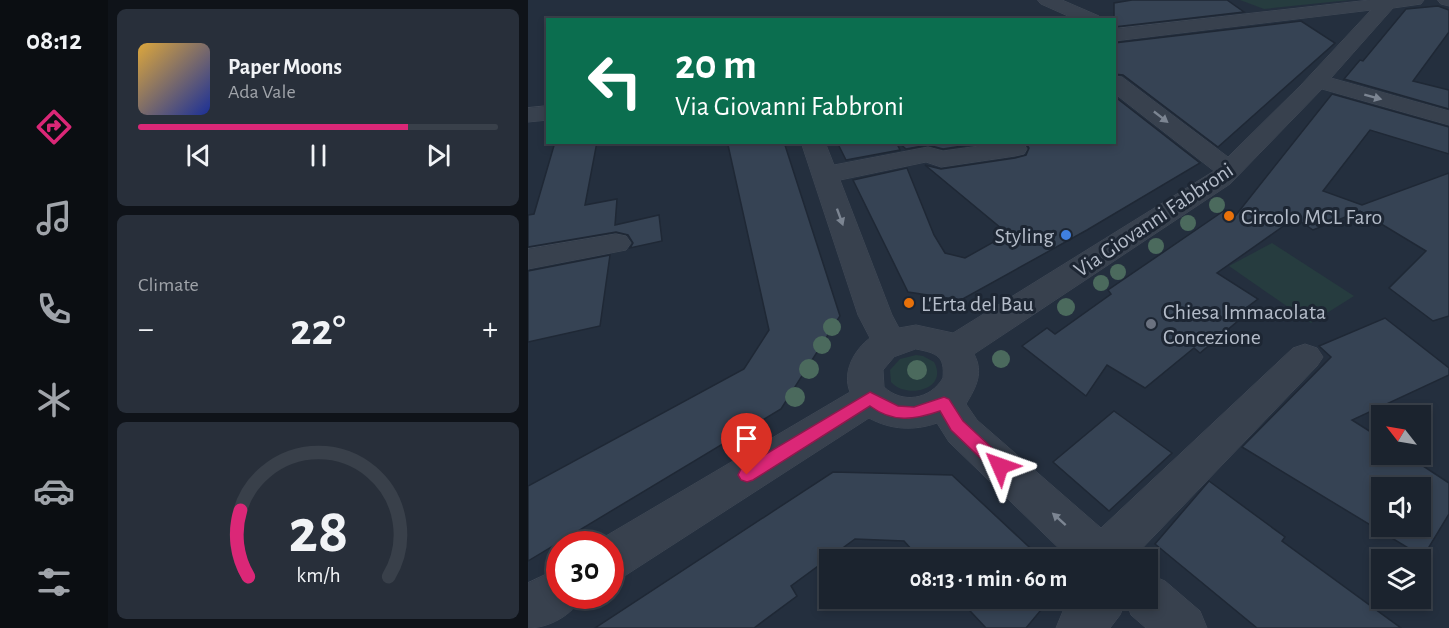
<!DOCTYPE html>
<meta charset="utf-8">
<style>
body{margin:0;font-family:"Alegreya Sans",sans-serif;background:#282f3a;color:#f1f3f6;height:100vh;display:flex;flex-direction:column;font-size:22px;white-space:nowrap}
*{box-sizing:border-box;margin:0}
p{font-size:20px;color:#a0a4aa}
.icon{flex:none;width:33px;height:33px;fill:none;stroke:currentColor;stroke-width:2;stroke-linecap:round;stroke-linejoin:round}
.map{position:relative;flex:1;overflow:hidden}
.side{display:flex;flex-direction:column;gap:9px;padding:9px;background:#0f1319;width:420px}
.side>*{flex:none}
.hud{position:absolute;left:18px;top:18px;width:570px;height:126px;border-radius:0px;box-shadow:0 3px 9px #0003,0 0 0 2px #39404a;background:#0b6e4f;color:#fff;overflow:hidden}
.needle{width:39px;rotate:301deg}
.controls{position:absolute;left:843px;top:405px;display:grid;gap:12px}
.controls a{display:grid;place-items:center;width:60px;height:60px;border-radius:0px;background:#1b232e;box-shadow:0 3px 9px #0003,0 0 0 2px #39404a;font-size:30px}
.speed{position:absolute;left:18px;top:531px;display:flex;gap:12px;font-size:30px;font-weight:700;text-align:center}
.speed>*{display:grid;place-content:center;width:78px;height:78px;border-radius:50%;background:#1b232e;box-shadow:0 3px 9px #0003,0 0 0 2px #39404a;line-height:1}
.speed .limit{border:9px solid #d22;background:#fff;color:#111}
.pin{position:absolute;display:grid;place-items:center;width:51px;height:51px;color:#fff;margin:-62px -26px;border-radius:50% 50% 50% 0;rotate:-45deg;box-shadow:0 0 6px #0007}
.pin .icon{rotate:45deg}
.me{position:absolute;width:66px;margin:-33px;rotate:313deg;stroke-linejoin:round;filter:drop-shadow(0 0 4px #0008)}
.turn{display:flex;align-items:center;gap:21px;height:126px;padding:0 30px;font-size:27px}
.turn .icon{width:78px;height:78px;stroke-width:2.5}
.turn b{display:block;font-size:42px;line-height:51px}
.big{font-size:45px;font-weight:600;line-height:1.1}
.side .widget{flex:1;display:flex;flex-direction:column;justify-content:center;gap:9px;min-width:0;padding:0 21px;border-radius:9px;background:#282f3a}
.side .dial{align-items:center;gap:0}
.dial svg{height:156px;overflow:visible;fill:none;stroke:#39404a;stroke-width:7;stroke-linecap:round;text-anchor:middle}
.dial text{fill:#f1f3f6;stroke:none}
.song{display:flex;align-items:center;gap:18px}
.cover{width:72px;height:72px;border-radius:9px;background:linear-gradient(135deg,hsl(40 70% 55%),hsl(230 70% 35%))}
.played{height:6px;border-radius:3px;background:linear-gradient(90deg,#db2777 75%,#39404a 75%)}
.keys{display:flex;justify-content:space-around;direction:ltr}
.heat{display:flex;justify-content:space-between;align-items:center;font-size:33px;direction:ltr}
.trip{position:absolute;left:291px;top:549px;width:339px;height:60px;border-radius:0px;background:#1b232e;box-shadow:0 3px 9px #0003,0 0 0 2px #39404a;font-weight:600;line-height:60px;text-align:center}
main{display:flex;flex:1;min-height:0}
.tab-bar{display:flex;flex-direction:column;width:108px;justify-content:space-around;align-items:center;background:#0b0e12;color:#a0a4aa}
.tab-bar .icon{width:42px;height:42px}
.tab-bar .active{color:#db2777}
.tab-bar b{font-size:27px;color:#f1f3f6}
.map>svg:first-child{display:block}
.green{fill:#263c3f}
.building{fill:#364354;stroke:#1f2835;stroke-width:1.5;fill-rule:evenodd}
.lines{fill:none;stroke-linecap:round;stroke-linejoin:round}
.minor-casing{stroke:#414a57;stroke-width:1}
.minor{fill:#38414e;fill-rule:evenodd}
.tree{fill:#4b6a5d}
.oneway{fill:#7c8592}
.route{fill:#db2777;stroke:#8e194d;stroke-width:1.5}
.food-dot{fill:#e8710a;stroke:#1d2633;stroke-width:2}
.shop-dot{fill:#3f7fe0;stroke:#1d2633;stroke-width:2}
.worship-dot{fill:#6b7280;stroke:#1d2633;stroke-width:2}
.labels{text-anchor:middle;stroke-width:6;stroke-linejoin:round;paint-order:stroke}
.poi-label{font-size:22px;fill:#b4bcc9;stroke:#1d2633;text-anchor:start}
.street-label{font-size:22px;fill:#b4bcc9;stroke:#1d2633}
</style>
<main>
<nav class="tab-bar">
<b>08:12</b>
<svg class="icon active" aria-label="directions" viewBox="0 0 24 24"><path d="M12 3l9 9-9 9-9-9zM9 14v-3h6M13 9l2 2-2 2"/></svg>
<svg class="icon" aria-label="music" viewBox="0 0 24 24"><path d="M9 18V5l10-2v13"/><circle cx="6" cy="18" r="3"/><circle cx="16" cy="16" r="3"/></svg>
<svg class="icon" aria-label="phone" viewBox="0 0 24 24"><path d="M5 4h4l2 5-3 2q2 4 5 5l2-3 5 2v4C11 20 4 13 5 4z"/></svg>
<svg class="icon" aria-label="climate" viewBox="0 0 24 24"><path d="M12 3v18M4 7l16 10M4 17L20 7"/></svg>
<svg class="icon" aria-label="car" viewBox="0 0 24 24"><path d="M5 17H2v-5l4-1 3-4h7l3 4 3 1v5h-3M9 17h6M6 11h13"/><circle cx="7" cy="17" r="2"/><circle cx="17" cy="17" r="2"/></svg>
<svg class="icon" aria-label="filters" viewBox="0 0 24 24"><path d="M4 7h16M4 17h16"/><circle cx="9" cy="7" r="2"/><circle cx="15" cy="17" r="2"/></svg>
</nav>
<section class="side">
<div class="widget">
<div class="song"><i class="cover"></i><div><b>Paper Moons</b><p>Ada Vale</p></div></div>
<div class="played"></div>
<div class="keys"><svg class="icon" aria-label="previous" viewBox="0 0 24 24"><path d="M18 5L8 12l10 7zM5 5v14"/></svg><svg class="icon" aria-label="pause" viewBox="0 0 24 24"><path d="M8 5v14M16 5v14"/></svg><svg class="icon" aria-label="next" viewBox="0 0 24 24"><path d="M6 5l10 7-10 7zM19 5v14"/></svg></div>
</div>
<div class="widget"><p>Climate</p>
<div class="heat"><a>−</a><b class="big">22°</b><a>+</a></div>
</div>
<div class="widget dial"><svg viewBox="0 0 100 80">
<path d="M14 69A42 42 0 1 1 86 69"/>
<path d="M14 69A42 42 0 0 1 10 35" stroke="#db2777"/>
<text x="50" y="56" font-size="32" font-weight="700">28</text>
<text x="50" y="72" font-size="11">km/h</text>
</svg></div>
</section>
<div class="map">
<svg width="921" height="628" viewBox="0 0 921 628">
<rect width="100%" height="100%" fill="#242f3e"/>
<!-- green -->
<g class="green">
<path d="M712 0H822L736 9Z"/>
<path d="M744 243 826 296 783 323 701 266Z"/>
<path d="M388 355 395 356 406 362C421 389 379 400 363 382L362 370 372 359Z"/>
</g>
<!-- building -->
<g class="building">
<path d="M604 0H699L716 12 586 27V3Z"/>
<path d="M910 6 921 10V32L885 81 921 90V109L816 79 832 60 835 61 878 9Z"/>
<path d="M773 21 807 43 690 147 595 75 586 74V43Z"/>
<path d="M804 94 921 127V154L842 130 795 191 834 205 921 173V316L905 321 861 288 898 251 832 211 785 230 767 218 689 273 730 299 706 317 711 320 672 353 666 348 617 388 579 365 558 396 494 346 519 328 527 334 583 294 580 290 697 210 708 215Z"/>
<path d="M586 96 672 163 559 230 433 300 380 292 325 180 379 168 406 235 417 253 437 258 480 234 397 165 413 169 487 158 498 155 501 148 497 142H586Z"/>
<path d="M27 142H69L57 205 89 199 87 225 131 215 134 241 102 248 105 243 100 235 88 232 0 247V215L6 214Z"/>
<path d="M217 142H256L312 316 253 409 0 561V486L216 369 241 330 200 145Z"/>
<path d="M309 142H368L372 150 318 160Z"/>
<path d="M370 142H460L415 149 400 145 378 149Z"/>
<path d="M82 255 72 326 0 342V271Z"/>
<path d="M857 318 921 368V375L824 420 854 439V454H877L921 483V514L895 557 714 447 803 357 791 346ZM854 488H892V526H854Z"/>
<path d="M586 411 644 453 581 511 525 462Z"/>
<path d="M305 472 424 475 515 560H393L376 541 327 539 263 586 269 596 226 628H67Z"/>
<path d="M681 481 757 537 754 541 873 628H729L627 544Z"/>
<path d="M430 598H523L498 628H458Z"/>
</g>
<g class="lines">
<!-- minor casing -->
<g class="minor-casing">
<g id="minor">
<path d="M510 0H534L571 16 574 20H549L513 4Z"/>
<path d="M842 0H896L893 4 865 8 803 78 921 111V125L794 89 702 184 446 354C456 373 448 387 438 404L449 420 573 528 765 348 777 344 789 348 795 357 789 366 603 560H543L421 442 409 423C386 431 363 430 341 418L98 575 82 581V544L66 543 322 392C314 372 326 350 342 338L330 315 273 142H297L306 165 400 147 415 151 480 142 496 144 499 149 496 154 487 156 413 167 398 162 312 180 364 315 371 328 388 325 425 333 686 171 586 93V76L594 77 700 157 773 85 843 10 586 41V29ZM388 349C409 353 417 356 415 378 402 400 374 404 356 387L355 370 366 357Z"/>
<path d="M910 0H921V6L913 4Z"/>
<path d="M20 106V120L0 122V108Z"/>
<path d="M88 234 98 236 103 243 98 250 0 269V249Z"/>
<path d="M32 568V596H54C45 615 21 628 0 628V583Z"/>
<path d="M620 574 637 581 672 611 679 628H618L603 615 598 601 592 615 582 628H528L535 611 545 598H620Z"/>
</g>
</g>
<!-- minor -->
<use href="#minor" class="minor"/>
</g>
<!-- trees -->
<g class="tree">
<circle cx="689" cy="205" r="8"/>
<circle cx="660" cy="223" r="8"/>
<circle cx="628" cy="246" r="8"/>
<circle cx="590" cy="272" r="8"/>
<circle cx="573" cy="283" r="8"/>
<circle cx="538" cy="307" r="9"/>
<circle cx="304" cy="327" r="9"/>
<circle cx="294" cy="345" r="9"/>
<circle cx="473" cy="359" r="9"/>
<circle cx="281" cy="369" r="10"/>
<circle cx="389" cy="370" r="10"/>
<circle cx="267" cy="397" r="10"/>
</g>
<!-- one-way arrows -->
<defs><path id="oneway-solid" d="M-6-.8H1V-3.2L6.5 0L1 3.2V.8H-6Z" transform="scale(1.5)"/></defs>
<g class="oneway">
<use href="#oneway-solid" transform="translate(845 97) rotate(15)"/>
<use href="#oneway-solid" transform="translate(633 117) rotate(38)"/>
<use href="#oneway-solid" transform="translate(312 217) rotate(70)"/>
<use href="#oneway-solid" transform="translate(531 519) rotate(-138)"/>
</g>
<!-- route -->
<path class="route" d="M342 392 370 406 386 407 416 397 421 399 435 421 478 461 480 466 478 471 472 473 466 471 423 430 412 411C386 420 365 423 342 406L225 480 219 482 213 480 210 475 213 469Z"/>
<!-- markers -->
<g class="food-dot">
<circle cx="701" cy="216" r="6"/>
<circle cx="381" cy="303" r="6"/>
</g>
<circle class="shop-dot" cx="538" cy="235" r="6"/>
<circle class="worship-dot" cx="623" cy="324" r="6"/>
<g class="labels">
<!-- poi labels -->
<g class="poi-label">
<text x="713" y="224">Circolo MCL Faro</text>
<text x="526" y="243" text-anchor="end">Styling</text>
<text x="393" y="311">L'Erta del Bau</text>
<text x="635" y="319">Chiesa Immacolata<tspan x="635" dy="25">Concezione</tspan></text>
</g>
<!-- street labels -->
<g class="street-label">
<text transform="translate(625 219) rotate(-34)" y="8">Via Giovanni Fabbroni</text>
</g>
</g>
</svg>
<div class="controls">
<a><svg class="needle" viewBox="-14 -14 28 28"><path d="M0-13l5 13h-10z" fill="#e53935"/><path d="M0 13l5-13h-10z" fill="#a0a4aa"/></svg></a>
<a><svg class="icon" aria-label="sound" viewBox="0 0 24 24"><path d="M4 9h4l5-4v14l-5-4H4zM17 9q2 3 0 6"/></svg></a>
<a><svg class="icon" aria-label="layers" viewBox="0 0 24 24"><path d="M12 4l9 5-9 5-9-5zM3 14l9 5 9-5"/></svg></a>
</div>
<div class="speed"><div class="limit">30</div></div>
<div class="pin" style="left:219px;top:475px;background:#d93025"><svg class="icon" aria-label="arrive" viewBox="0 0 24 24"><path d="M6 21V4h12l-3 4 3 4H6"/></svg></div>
<svg class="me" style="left:472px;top:466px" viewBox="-20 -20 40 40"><path d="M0-17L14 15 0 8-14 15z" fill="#db2777" stroke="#fff" stroke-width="4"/></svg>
<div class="trip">08:13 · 1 min · 60 m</div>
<div class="hud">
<div class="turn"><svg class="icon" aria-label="left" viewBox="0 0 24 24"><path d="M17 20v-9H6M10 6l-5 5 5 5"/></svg><div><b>20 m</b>Via Giovanni Fabbroni</div></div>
</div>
</div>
</main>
